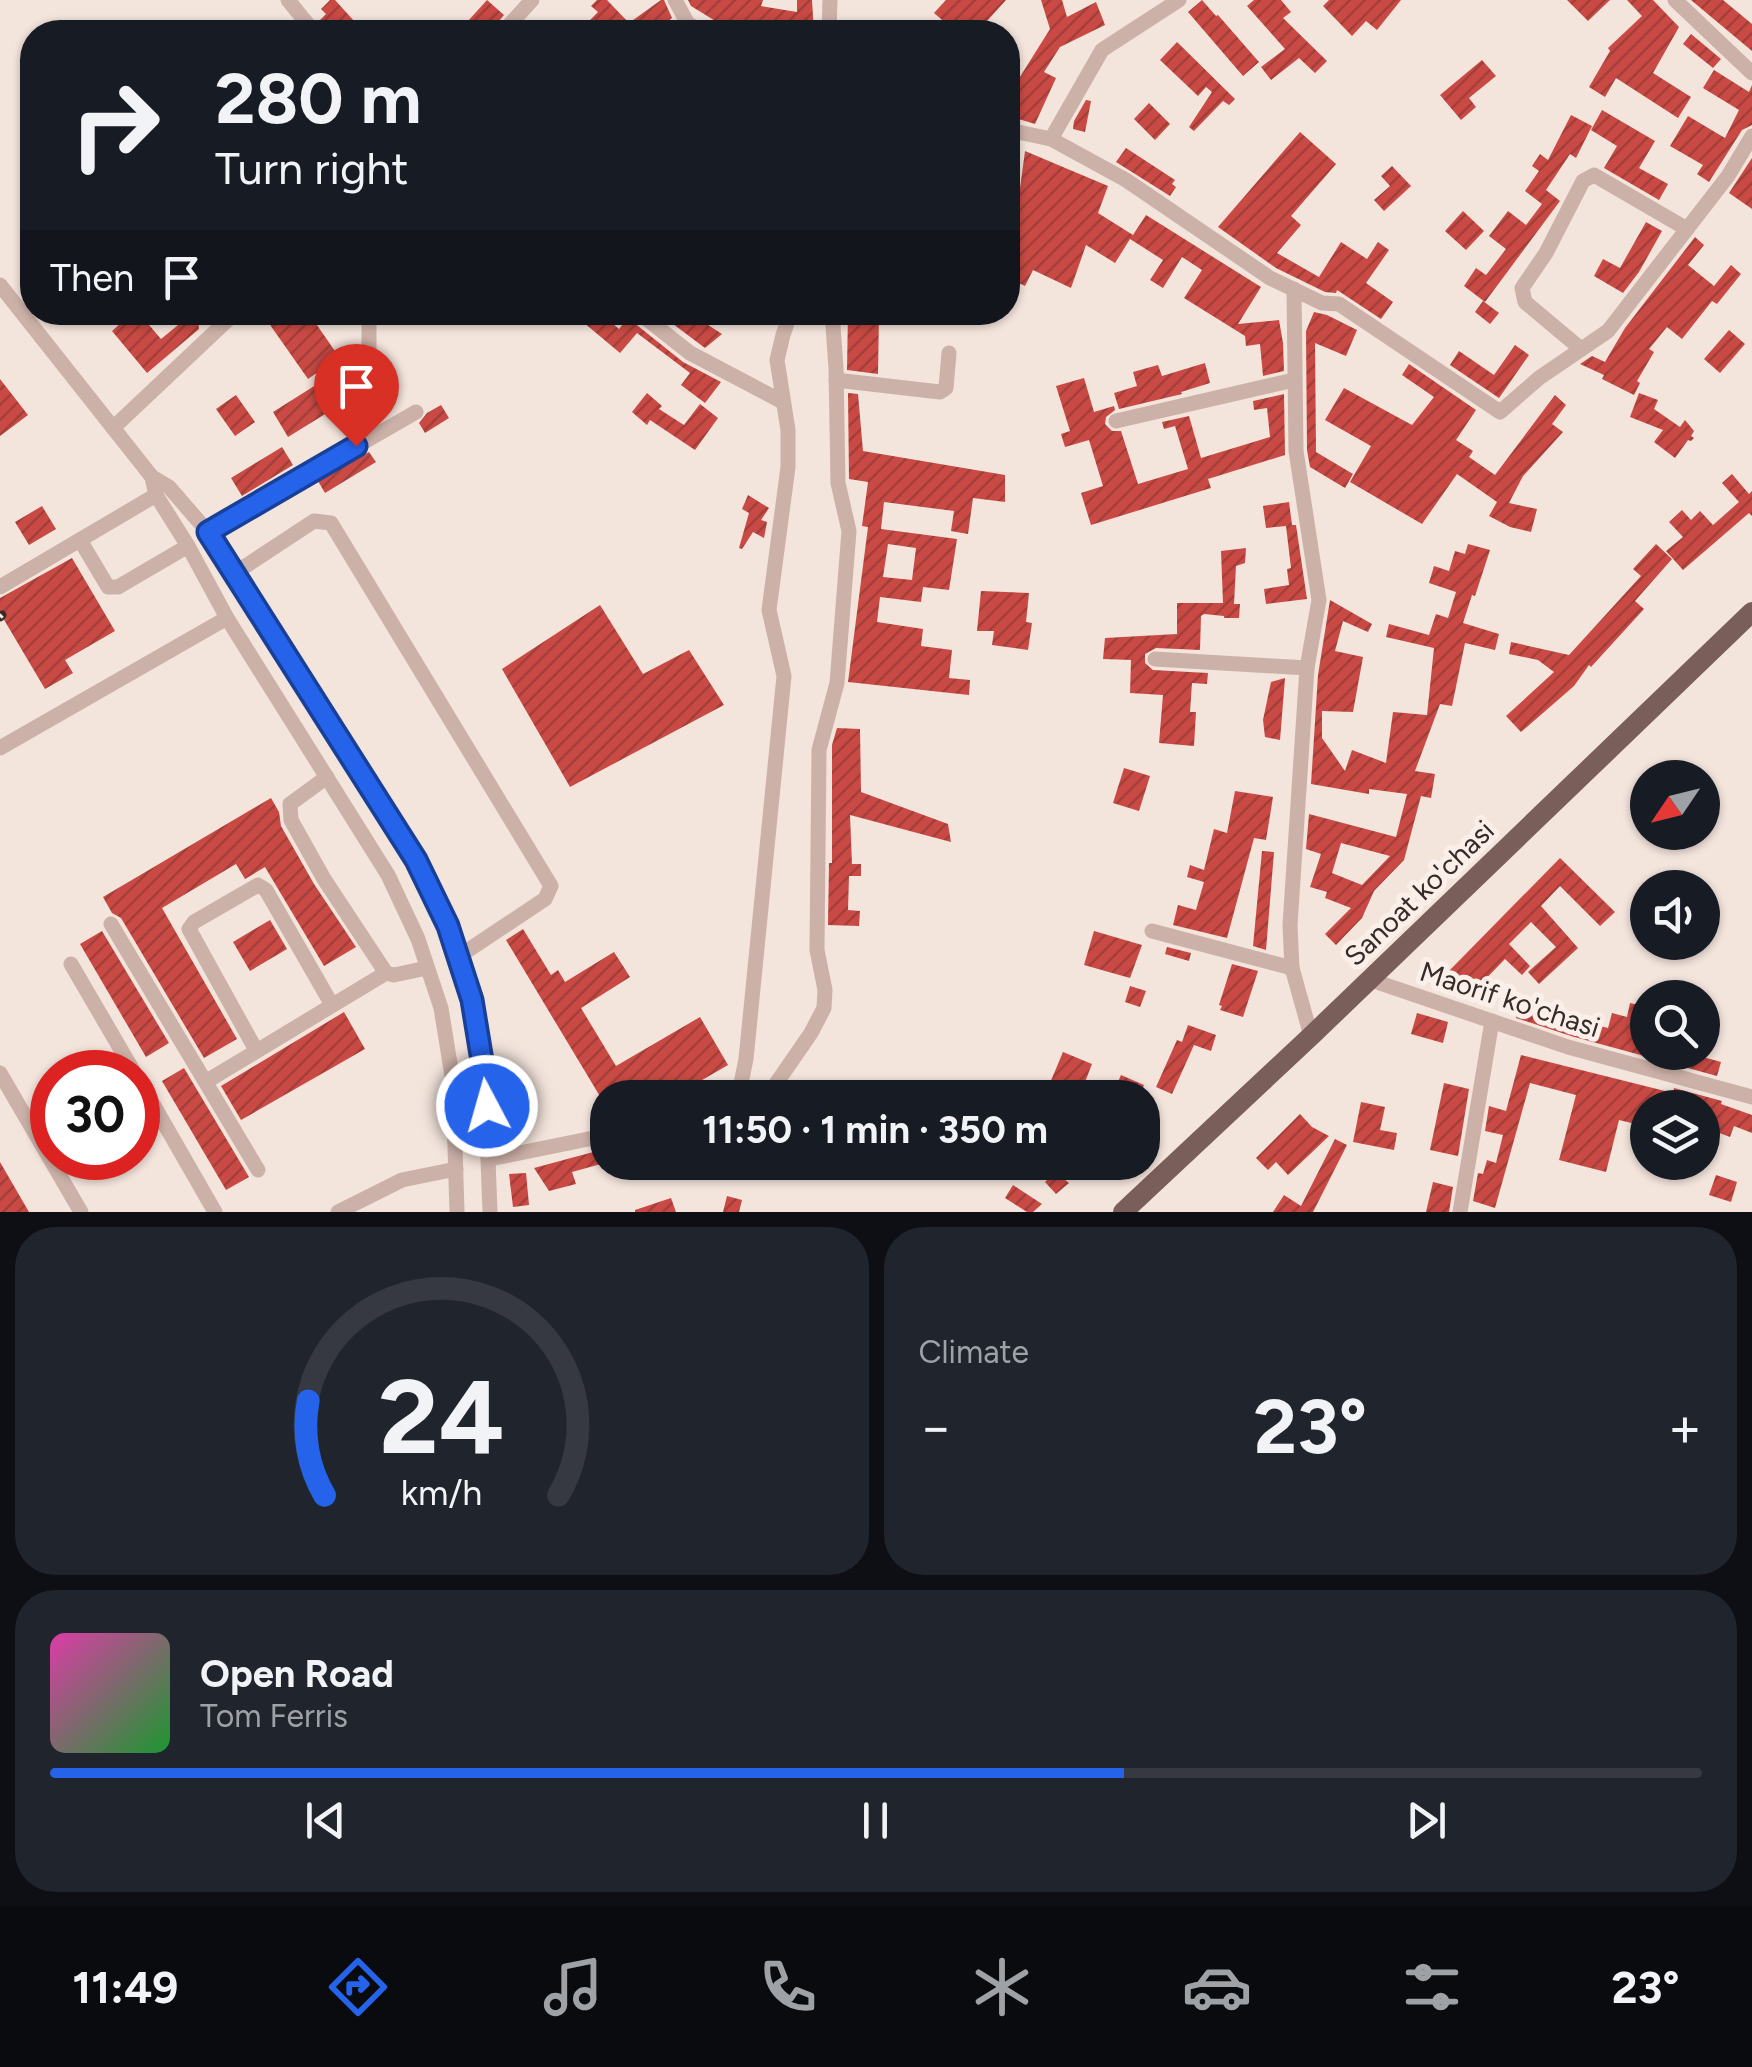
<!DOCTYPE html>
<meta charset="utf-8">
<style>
body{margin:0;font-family:Figtree,sans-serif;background:#20242c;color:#f1f3f6;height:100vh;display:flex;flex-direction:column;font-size:38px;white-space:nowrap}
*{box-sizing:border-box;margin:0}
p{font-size:32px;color:#9ea1a6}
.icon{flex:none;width:55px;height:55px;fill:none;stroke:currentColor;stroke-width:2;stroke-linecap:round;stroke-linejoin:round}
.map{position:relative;height:1212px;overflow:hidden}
.side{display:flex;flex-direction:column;gap:15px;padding:15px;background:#0d0f14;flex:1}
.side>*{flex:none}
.hud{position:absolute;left:20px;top:20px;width:1000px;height:305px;border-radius:40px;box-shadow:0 2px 8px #0004;background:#171b24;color:#f1f3f6;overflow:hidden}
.needle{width:65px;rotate:235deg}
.tools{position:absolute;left:1630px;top:760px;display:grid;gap:20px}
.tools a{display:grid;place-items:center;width:90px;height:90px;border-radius:50%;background:#171b24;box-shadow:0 2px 8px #0004;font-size:50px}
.speed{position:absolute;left:30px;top:1050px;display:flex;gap:20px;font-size:50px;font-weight:700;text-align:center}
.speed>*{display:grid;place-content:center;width:130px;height:130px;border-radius:50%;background:#171b24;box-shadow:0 2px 8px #0004;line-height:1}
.speed .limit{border:15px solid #d22;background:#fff;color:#111}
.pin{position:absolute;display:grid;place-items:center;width:85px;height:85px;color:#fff;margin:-102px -42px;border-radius:50% 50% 50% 0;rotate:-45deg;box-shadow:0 0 10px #0007}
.pin .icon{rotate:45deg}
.me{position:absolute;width:110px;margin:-55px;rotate:354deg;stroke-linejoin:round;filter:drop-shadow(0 0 8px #0008)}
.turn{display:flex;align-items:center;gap:35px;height:210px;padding:0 30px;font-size:45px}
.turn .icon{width:130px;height:130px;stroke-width:2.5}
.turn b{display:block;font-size:70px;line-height:85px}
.then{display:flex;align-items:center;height:95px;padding:0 30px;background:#0003;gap:20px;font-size:38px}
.big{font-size:75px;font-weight:700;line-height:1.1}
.side .tile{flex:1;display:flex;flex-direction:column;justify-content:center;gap:15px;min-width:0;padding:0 35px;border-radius:40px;background:#20242c}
.side .dial{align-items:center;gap:0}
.dial svg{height:260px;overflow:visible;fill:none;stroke:#363941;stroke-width:7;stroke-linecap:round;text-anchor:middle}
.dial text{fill:#f1f3f6;stroke:none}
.song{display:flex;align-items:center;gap:30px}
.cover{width:120px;height:120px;border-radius:15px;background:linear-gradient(135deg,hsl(320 70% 55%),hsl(130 70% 35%))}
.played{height:10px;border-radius:5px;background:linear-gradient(90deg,#2563eb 65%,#363941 65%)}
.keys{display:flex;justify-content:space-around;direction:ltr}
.heat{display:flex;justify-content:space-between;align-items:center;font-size:55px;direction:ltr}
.side .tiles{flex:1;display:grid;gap:15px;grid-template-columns:1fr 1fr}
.tile:last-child{grid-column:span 2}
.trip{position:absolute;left:590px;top:1080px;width:570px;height:100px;border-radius:40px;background:#171b24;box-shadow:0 2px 8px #0004;font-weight:700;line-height:100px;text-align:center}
.dock{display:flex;height:160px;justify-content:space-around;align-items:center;background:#090b0e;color:#9ea1a6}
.dock .icon{width:70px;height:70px}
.dock .current{color:#2563eb}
.dock b{font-size:45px;color:#f1f3f6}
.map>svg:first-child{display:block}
.building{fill:url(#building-hatch);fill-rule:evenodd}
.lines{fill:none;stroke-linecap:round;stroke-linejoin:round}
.minor{stroke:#ccb1a8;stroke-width:15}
.major{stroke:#7a5e59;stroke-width:20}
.rail-casing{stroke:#382a28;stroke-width:9}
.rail{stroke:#faefe9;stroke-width:5;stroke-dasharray:15;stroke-linecap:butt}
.route-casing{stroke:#184099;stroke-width:25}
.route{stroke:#2563eb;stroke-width:18}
.labels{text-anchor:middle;stroke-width:10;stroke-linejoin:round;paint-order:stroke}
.street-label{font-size:28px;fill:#382a28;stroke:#faefe9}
</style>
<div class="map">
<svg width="1752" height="1212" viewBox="0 0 1752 1212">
<defs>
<pattern id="building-hatch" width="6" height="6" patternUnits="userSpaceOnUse" patternTransform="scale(2.5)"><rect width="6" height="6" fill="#c94a44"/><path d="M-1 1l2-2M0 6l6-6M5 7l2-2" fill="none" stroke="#a43e39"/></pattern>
</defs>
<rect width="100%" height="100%" fill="#f3e4dc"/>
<!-- building -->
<g class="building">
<path d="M330 0H335L355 22 344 32 338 27 332 32H325L319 21 326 14 321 9Z"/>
<path d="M487 0 504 15 490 32H458Z"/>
<path d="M597 0H607L629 23 661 0H664L672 18 653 32 648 26 641 32H594L586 24 598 12 591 6Z"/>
<path d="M688 0H763L761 6 797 12V0H812L814 32H745L717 22 691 6Z"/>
<path d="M946 0H1006L977 32H956L934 13Z"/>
<path d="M1041 0H1062L1067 17 1096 2 1105 25 1060 47 1044 72 1056 78 1035 124 1008 116V75L1018 80 1050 29Z"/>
<path d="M1202 0 1216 16 1218 15 1259 62 1243 76 1188 12Z"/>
<path d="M1254 0H1281L1291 12 1283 18 1327 61 1315 73 1299 58 1271 80 1261 67 1285 49 1247 6Z"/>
<path d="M1329 0H1401L1377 30 1366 21 1352 36 1323 6Z"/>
<path d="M1567 0H1610L1588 21Z"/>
<path d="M1627 0H1653L1679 27 1653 73 1691 97 1678 118 1616 78 1605 97 1589 87 1610 51 1608 48 1642 16Z"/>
<path d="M1691 0H1723L1752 24V51Z"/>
<path d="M1691 34 1721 59 1713 68 1683 44Z"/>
<path d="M1177 42 1235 99 1229 105 1223 101 1194 131 1189 127 1212 92 1206 87 1198 96 1160 60Z"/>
<path d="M1482 60 1496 76 1469 98 1476 107 1461 120 1440 95Z"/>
<path d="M1714 70 1749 92 1752 85V125L1742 130 1709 182 1697 174 1703 165 1670 146 1688 116 1725 138 1739 110 1703 88Z"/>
<path d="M1086 100 1091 101 1085 132 1073 129 1074 121Z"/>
<path d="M1149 103 1170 124 1155 140 1134 119Z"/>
<path d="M1602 110 1655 141 1639 168 1668 184 1659 200 1604 168 1617 146 1591 130Z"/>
<path d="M1571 115 1592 126 1576 158 1570 154 1546 190 1560 201 1485 302 1464 286 1476 268 1486 275 1506 249 1489 236 1508 211 1526 225 1542 204 1525 191 1539 171 1532 166 1540 154 1548 160Z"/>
<path d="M1300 132 1336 164 1291 216 1301 225 1277 253 1319 277 1341 242 1367 259 1378 242 1389 250 1366 283 1393 302 1381 319 1337 290 1336 293 1325 292 1276 268 1218 227Z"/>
<path d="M1126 148 1175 180 1172 184 1176 187 1170 196 1116 162Z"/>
<path d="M1025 151 1108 186 1098 213 1133 235 1146 215 1261 287 1238 324 1279 320 1283 343 1284 371 1263 376 1260 344 1246 346 1245 336 1184 298 1202 270 1182 257 1163 288 1150 280 1163 260 1130 239 1115 263 1086 245 1071 288 1033 270 1025 286 1008 278Z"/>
<path d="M1752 158V209L1729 193Z"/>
<path d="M1392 166 1411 186 1384 211 1374 200 1390 186 1381 176Z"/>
<path d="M1463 211 1484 231 1466 250 1445 231Z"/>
<path d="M1646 222 1662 231 1639 272 1623 293 1594 276 1603 259 1620 268Z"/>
<path d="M1695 237 1704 245 1688 265 1714 286 1731 265 1741 274 1717 304 1712 301 1682 339 1667 327 1649 349 1654 352 1637 381 1640 383 1634 395 1602 379 1604 375 1580 364 1592 356 1605 362 1625 328Z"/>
<path d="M1483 301 1499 313 1490 324 1475 312Z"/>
<path d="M133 312H138L161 339 183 321 176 312H192L198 320 199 329 147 373 112 331Z"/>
<path d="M261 312H308L339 357 308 379Z"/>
<path d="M571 312H599L619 329 628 318 683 362 721 382 705 403 681 385 690 373 637 333 620 353Z"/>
<path d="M657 312H688L722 334 705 348Z"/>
<path d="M848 312H879L878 374 847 370Z"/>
<path d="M1314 312 1327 315 1357 330 1346 356 1315 343 1316 452 1353 474 1345 488 1310 467 1307 450 1306 331Z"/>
<path d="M1729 330 1745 344 1720 373 1704 359Z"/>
<path d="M1515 345 1529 355 1499 398 1450 365 1459 351 1494 375Z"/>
<path d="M1205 363 1210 383 1181 392 1182 394 1119 409 1114 393 1137 386 1133 372 1158 365 1162 376Z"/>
<path d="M1409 364 1476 410 1456 440 1473 451 1469 457 1495 475 1555 395 1566 405 1552 424 1563 432 1523 476 1509 503 1537 509 1531 532 1510 527 1489 516 1497 502 1457 474 1422 524 1350 482 1371 446 1325 420 1344 388 1412 425 1434 397 1402 375Z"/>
<path d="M1084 378 1094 412 1114 406 1115 410 1106 417 1105 424 1112 431H1121L1138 484 1188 469 1175 426 1164 429 1162 422 1189 416 1201 458 1270 437 1267 408 1254 410 1253 401 1284 394 1285 455 1208 479 1211 488 1091 525 1081 493 1103 486 1089 440 1065 447 1061 434 1070 431 1056 386Z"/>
<path d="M0 379 28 415 0 436Z"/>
<path d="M319 383 335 408 288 437 273 412Z"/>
<path d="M647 393 662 406 659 409 684 425 700 404 718 418 695 450 650 420 647 425 632 412Z"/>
<path d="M848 393 858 394 863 451 1005 475V502L973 498 968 534 951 531 954 511 884 502 881 529 957 539 949 590 923 587 921 602 880 597 877 622 923 629 921 646 952 650 949 678 970 680 969 695 848 682 868 527 862 526 868 482 849 479ZM888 544 916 548 912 580 883 577Z"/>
<path d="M1639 393 1658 400 1654 409 1680 427 1685 420 1694 431 1691 436 1694 438 1691 441 1688 440 1675 458 1654 442 1663 430 1630 417Z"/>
<path d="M236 395 255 422 235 436 216 409Z"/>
<path d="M441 405 449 418 425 433 419 423 427 413Z"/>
<path d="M282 447 293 465 242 496 231 478Z"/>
<path d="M369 452 376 462 325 493 318 481Z"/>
<path d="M1732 474 1749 494 1752 491V516L1749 513 1683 570 1666 551 1683 537 1669 522 1682 510 1691 520 1700 511 1713 525 1739 502 1722 483Z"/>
<path d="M748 495 769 508 761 520 767 522 764 538 753 532 742 549 739 548 749 513 742 509Z"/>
<path d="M1289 502 1292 525H1296L1307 599 1266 604 1264 589 1289 585 1287 569 1291 568 1286 526 1266 528 1263 506Z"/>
<path d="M42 506 56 529 29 545 15 522Z"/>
<path d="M1468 544 1490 550 1475 596 1472 595 1463 623 1499 634 1495 650 1465 643 1452 706 1440 704 1415 771 1435 774 1431 798 1421 796 1404 860 1374 891 1362 918 1336 945 1325 934 1351 908 1325 898 1327 892 1310 887 1321 854 1306 849 1309 814 1396 837 1407 794 1369 789V794L1311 784 1318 675 1330 600 1372 624 1368 632 1343 621 1335 651 1363 657 1353 712 1322 711V738L1345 771 1352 750 1386 763 1393 712 1427 715 1434 648 1386 637 1389 624 1429 635 1436 614 1448 618 1456 592 1429 583 1434 566 1449 571 1455 551 1465 554ZM1341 843 1390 856 1362 885 1332 873Z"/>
<path d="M1656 544 1672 559 1635 601 1644 609 1591 667 1589 665 1574 686 1521 732 1506 716 1554 672 1538 660 1509 654 1511 642 1569 655 1641 576 1633 569Z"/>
<path d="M1246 548 1245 563 1236 566 1234 604H1240L1239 618H1224V616L1204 614 1201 616 1200 650 1156 648 1145 654V663L1153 670 1208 673 1207 684 1192 683 1190 712H1196L1194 746 1159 743 1163 695 1130 693 1131 660 1103 659 1105 638 1177 634V603H1223L1221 551Z"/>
<path d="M72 558 115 631 65 660 73 673 45 689 0 613V598Z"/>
<path d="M981 591 1029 593 1026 622 1032 623 1028 650 992 645 994 631H977Z"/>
<path d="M600 605 643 674 689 650 724 705 570 787 502 669Z"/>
<path d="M1285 678 1280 740 1265 737 1263 720 1271 682Z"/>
<path d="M837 728 860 729 861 792 948 824 951 842 850 815 852 864H861V876H849L848 910 860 911 859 926 828 925 829 863H832V745Z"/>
<path d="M1124 768 1150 776 1139 811 1113 803Z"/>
<path d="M1235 791 1273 797 1266 840 1254 838 1227 938 1173 925 1178 905 1196 910 1204 882 1187 877 1190 865 1204 870 1214 829 1227 833Z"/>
<path d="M271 798 279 812 281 826 314 884 356 947 324 966 265 867 245 879 236 864 162 908 237 1039 204 1058 121 918 112 913 103 897Z"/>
<path d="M1262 851 1274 852 1266 950 1253 946Z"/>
<path d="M1560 858 1615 912 1600 926 1560 886 1541 906 1578 948 1539 984 1528 972 1556 947 1531 922 1509 944 1530 966 1522 975 1505 959 1471 994 1448 972Z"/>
<path d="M270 920 287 949 250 971 233 942Z"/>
<path d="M523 929 551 975 558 970 565 982 614 952 630 977 581 1008 616 1066 700 1017 728 1065 671 1098H601L506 940Z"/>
<path d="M102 931 169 1043 146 1057 80 944Z"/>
<path d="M1094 931 1142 945 1130 978 1084 965Z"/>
<path d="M1167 947 1191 953 1189 961 1165 954Z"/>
<path d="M1232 964 1258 971 1243 1017 1220 1010 1222 1006 1219 1005Z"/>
<path d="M1130 986 1146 991 1140 1007 1125 1002Z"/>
<path d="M1630 1003 1648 1007V1052H1685L1721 1062 1717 1076 1571 1036 1516 1018 1520 1005 1608 1028 1612 1013 1627 1017Z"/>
<path d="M344 1012 365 1049 241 1120 221 1086Z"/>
<path d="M1417 1013 1448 1022 1443 1043 1411 1034Z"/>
<path d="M1188 1025 1216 1035 1211 1051 1194 1045 1172 1094 1156 1087 1177 1040 1182 1042Z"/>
<path d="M1063 1052 1092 1064 1080 1095 1050 1083Z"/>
<path d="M1521 1055 1673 1093 1674 1088 1722 1101 1721 1104 1752 1115V1133L1734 1126 1730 1137 1714 1131 1707 1160H1702V1108H1648V1127L1619 1120 1606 1172 1559 1160 1576 1095 1530 1083 1495 1208 1473 1201 1478 1173 1483 1174 1487 1160 1496 1163 1503 1135 1485 1131 1489 1106 1506 1111Z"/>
<path d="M184 1068 249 1177 226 1190 162 1081Z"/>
<path d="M1121 1075 1144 1085 1139 1098H1111Z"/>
<path d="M1444 1083 1469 1089 1458 1156 1430 1150Z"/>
<path d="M1361 1102 1385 1107 1380 1130 1397 1133 1394 1150 1353 1142Z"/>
<path d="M1300 1114 1312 1127 1329 1136 1288 1175 1276 1162 1268 1170 1256 1158Z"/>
<path d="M1335 1139 1347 1145 1313 1212H1273L1284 1195 1301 1206Z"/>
<path d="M608 1148V1162L572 1172 576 1184 549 1191 534 1168Z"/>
<path d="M0 1162 29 1212H0Z"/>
<path d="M1055 1172 1069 1183 1056 1194 1045 1182Z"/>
<path d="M526 1173 529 1205 513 1207 509 1174Z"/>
<path d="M1716 1175 1737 1182 1731 1202 1709 1195Z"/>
<path d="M1433 1182 1453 1187 1449 1212H1426Z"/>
<path d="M1013 1185 1042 1204 1033 1212H1027L1005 1198Z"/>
<path d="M727 1196 742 1200 739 1212H723Z"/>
<path d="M671 1198 676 1212H635V1210Z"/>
</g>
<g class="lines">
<!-- minor -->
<g class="minor">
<path d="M288 0 314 32"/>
<path d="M675 0 688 24 705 32"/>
<path d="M1675 0 1752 73"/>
<path d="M503 32 532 0"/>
<path d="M829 32 830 0"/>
<path d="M1008 130 1051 139 1126 180 1270 278 1322 303 1339 304 1500 412 1539 378 1608 331 1728 176 1752 136"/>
<path d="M1051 139 1102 50 1179 0"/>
<path d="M0 285 152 477 169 487 208 532 416 859 448 927 472 1000 485 1079 490 1212"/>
<path d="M1294 289 1296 451 1319 600 1307 668 1290 925 1292 968 1311 1036"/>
<path d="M638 312 690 353 783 402"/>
<path d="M1581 349 1525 302 1522 288 1546 253 1583 181 1594 175 1687 229"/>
<path d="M369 365V312"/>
<path d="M836 380 940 392 946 388 949 353"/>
<path d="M1116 421 1294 380"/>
<path d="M113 428 236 312"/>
<path d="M152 477 156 495 188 546 227 618 388 875 418 939 441 1008 453 1082 457 1212"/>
<path d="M208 532 416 412"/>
<path d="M80 540 108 587H118L188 546"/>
<path d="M235 573 314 521 331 523 551 886 545 899 458 957"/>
<path d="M0 587 156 495"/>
<path d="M1155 659 1307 668"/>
<path d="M0 748 227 618"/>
<path d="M327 777 290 804 291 820 324 879 386 973 394 975 427 968"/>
<path d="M111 924 258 1170"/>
<path d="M1152 931 1292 968"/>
<path d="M71 964 134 1072"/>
<path d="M1368 979 1568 1047 1752 1097"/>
<path d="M256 1050 189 929 194 922 258 885 266 890 332 1005"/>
<path d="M0 1073 81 1212"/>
<path d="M138 1078 215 1212"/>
<path d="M207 1081 386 973"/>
<path d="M738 1098 746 1059 784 676 769 610 788 467V430L777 360 783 335 791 312"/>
<path d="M760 1098 773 1088 811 1033 824 1008 825 990 817 950 819 750 837 683 849 531 838 483 836 368 832 312"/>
<path d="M490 1159 608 1135"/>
<path d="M338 1212 402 1180 456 1169"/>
<path d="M1460 1212 1492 1021"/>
</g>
<!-- major -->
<path class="major" d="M1123 1212 1311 1036 1752 612"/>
<!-- rail casing -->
<g class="rail-casing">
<path id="rail" d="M0 617 2 615"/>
</g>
<!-- rail -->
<use href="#rail" class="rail"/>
</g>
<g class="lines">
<!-- route casing -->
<g class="route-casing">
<path id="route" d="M356 446 208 532 416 860 448 926 472 1000 485 1079 487 1106"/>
</g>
<!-- route -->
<use href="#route" class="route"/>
</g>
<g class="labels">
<!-- street labels -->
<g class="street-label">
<text transform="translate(1419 893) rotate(-44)" y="10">Sanoat ko'chasi</text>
<text transform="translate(1510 999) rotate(18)" y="10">Maorif ko'chasi</text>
</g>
</g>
</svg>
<div class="tools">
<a><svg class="needle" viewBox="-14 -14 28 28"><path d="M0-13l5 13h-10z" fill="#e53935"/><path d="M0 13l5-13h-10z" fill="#9ea1a6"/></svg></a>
<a><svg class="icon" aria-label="sound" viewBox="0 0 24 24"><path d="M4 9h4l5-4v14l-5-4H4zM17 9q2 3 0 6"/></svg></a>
<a><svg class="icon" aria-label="search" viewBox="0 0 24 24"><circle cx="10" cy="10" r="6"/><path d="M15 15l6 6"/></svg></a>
<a><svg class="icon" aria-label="layers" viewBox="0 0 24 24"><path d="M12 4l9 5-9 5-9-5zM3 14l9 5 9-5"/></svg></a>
</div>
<div class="speed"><div class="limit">30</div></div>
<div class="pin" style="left:356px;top:446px;background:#d93025"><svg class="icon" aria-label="arrive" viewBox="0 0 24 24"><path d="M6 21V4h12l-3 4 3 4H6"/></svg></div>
<svg class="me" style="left:487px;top:1106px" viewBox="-20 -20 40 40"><circle r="17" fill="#2563eb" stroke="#fff" stroke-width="3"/><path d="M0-11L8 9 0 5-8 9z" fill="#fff"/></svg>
<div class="trip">11:50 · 1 min · 350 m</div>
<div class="hud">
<div class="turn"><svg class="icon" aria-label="right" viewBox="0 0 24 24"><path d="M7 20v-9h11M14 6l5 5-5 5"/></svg><div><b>280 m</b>Turn right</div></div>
<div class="then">Then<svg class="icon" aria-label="arrive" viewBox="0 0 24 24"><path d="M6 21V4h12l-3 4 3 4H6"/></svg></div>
</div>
</div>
<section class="side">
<div class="tiles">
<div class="tile dial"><svg viewBox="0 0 100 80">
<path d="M14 69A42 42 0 1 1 86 69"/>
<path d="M14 69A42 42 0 0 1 9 40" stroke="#2563eb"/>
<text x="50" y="56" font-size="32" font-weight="700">24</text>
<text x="50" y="72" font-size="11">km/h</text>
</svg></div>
<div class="tile"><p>Climate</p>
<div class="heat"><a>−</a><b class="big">23°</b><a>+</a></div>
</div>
<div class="tile">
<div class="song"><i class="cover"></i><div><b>Open Road</b><p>Tom Ferris</p></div></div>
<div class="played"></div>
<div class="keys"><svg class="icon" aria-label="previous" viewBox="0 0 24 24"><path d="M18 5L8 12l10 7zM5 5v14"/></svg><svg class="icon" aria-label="pause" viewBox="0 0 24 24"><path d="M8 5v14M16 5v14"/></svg><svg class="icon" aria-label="next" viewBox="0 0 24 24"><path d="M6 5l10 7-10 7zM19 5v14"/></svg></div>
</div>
</div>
</section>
<nav class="dock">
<b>11:49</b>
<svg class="icon current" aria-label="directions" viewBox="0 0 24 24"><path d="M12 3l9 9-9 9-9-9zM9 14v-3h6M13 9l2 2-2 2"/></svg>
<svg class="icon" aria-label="music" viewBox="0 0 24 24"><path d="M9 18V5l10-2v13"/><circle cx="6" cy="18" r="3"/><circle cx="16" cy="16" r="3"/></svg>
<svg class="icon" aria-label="phone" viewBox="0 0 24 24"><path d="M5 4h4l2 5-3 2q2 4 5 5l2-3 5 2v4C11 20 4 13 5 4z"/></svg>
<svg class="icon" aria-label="climate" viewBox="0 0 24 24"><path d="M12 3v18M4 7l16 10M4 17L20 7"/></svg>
<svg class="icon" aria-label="car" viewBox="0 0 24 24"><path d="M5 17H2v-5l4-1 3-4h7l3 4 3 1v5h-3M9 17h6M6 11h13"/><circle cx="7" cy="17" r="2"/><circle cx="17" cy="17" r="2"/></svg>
<svg class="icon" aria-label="filters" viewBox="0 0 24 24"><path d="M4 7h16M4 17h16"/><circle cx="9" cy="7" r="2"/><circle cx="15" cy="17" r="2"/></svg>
<b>23°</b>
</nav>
